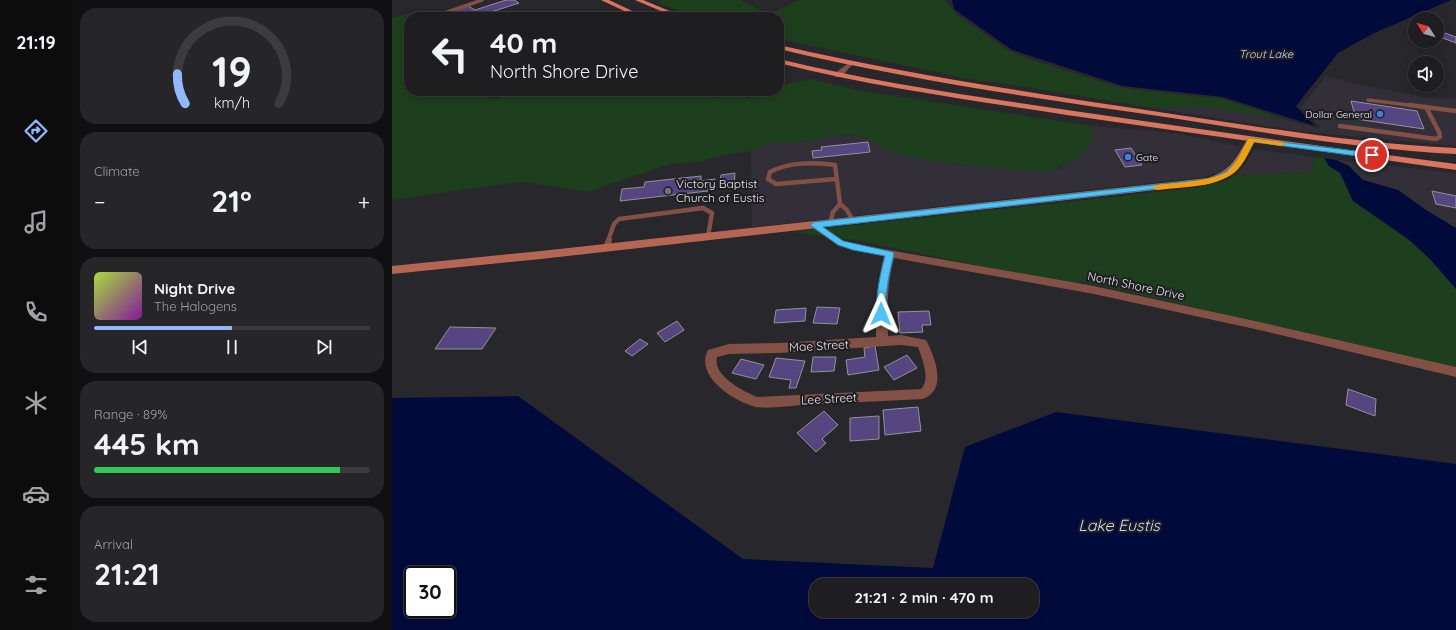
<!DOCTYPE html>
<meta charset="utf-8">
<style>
body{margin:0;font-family:Quicksand,sans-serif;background:#262629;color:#f1f3f6;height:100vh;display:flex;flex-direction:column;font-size:15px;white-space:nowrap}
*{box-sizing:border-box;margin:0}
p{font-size:13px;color:#a1a2a5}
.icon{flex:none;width:22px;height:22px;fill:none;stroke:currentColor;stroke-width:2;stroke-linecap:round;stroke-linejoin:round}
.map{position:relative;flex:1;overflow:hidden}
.drawer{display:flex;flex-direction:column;gap:8px;padding:8px;background:#101012;width:320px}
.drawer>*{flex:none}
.top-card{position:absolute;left:12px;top:12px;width:380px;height:84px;border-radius:16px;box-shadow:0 2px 10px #0003,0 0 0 1px #3c3b3e;background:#1e1d20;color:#f1f3f6;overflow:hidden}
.needle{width:26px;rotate:307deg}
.tools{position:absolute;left:1016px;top:12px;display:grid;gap:8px}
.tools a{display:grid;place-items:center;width:36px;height:36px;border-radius:50%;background:#1e1d20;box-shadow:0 2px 10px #0003,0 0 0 1px #3c3b3e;font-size:20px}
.speed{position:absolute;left:12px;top:566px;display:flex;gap:8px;font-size:20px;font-weight:700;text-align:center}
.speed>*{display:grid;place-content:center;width:52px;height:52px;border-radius:50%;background:#1e1d20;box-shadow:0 2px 10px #0003,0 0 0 1px #3c3b3e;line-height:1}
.speed .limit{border:2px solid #111;border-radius:6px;background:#fff;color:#111}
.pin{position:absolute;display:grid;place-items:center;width:34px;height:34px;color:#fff;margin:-17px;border:2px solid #fff;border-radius:50%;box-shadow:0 1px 4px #0007}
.me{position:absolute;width:44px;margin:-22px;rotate:1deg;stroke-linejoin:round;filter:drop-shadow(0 0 3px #0008)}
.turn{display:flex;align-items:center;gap:14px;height:84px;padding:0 20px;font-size:18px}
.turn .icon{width:52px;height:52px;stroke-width:2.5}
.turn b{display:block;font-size:28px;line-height:34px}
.big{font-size:30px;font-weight:700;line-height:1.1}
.drawer .widget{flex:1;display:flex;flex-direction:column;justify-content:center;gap:6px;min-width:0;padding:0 14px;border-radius:16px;background:#262629}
.drawer .dial{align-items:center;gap:0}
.dial svg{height:104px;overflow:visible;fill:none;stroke:#3c3b3e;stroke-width:7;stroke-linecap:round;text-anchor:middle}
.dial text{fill:#f1f3f6;stroke:none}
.song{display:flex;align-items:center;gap:12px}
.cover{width:48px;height:48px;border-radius:6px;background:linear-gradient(135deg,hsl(80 70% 55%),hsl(290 70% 35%))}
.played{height:4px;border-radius:2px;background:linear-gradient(90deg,#91b8fd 50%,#3c3b3e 50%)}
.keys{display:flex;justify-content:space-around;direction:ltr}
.heat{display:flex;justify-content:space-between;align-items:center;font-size:22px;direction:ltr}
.charge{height:6px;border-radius:3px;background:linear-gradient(90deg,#34c759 89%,#3c3b3e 0)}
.trip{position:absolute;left:417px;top:578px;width:230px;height:40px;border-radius:16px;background:#1e1d20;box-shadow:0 2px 10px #0003,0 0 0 1px #3c3b3e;font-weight:700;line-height:40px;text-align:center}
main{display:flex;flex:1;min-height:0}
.tabs{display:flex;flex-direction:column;width:72px;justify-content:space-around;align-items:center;background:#0c0c0d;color:#a1a2a5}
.tabs .icon{width:28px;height:28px}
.tabs .current{color:#91b8fd}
.tabs b{font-size:18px;color:#f1f3f6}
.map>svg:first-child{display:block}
.built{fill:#322f39}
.green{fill:#1e3f1d}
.water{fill:#000a3b;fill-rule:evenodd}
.building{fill:#554681;stroke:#939298}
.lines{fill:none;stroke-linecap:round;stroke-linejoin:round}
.service-far2{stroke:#825044;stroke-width:3.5}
.service-far1{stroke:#825044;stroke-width:4.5}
.service{stroke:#825044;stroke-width:6}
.minor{fill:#825044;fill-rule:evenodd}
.secondary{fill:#b46653;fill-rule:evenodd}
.primary{fill:#db755d;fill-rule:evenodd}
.route{fill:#4fc3f7;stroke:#337fa1}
.slow{fill:#f59e0b}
.shop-dot{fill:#3f7fe0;stroke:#1e1d22;stroke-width:1.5}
.worship-dot{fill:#6b7280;stroke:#1e1d22;stroke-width:1.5}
.labels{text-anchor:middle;stroke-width:4;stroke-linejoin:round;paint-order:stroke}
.far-poi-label{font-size:10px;fill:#e9e8eb;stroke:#1e1d22;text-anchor:end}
.far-water-label{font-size:11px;font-style:italic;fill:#c5d8f9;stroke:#1e1d22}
.poi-label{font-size:12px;fill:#e9e8eb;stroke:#1e1d22;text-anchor:start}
.street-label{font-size:12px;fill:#e9e8eb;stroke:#1e1d22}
.near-water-label{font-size:16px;font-style:italic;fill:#c5d8f9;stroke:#1e1d22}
</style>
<main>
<nav class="tabs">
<b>21:19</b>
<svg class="icon current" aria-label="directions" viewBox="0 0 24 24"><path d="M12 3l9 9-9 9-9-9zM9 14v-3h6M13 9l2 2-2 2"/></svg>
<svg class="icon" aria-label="music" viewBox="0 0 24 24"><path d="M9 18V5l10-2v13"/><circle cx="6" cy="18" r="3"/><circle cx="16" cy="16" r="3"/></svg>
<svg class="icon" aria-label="phone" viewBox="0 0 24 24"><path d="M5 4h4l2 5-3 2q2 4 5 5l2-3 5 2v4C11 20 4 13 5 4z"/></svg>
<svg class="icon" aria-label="climate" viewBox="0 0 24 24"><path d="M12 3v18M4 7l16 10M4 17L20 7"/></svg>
<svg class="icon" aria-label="car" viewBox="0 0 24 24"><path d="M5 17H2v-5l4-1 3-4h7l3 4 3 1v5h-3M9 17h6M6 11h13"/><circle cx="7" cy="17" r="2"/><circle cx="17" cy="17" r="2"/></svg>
<svg class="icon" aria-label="filters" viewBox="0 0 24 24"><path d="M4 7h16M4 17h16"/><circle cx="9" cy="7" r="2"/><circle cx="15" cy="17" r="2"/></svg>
</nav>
<section class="drawer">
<div class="widget dial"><svg viewBox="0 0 100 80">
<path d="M14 69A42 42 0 1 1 86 69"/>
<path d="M14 69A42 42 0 0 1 8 46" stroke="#91b8fd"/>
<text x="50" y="56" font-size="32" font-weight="700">19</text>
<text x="50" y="72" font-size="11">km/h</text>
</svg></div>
<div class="widget"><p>Climate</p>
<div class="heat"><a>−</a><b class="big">21°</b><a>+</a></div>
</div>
<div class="widget">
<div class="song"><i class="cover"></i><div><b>Night Drive</b><p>The Halogens</p></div></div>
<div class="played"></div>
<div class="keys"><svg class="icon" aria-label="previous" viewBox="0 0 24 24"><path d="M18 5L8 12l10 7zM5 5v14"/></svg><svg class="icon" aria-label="pause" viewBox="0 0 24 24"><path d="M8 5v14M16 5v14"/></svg><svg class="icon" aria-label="next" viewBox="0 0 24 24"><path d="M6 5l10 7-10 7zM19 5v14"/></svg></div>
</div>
<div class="widget"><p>Range · 89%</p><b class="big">445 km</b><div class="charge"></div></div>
<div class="widget"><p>Arrival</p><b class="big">21:21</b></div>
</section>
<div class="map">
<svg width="1064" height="630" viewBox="0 0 1064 630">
<rect width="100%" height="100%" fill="#28272b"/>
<!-- built -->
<g class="built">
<path d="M934 76 961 83 1042 99 1064 98V146L906 131 761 108 811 107 830 109 896 120 927 129 928 126 909 107Z"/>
<path d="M700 126 783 133 849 147 842 159 831 171 812 177 360 227 359 151 384 142 399 143 425 140 435 136 456 135 471 137 484 142 493 150 562 164 667 169 681 160 699 144Z"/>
<path d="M862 149 922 157 920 172 844 175 854 163Z"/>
<path d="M944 160 1064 173V228L1034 210 1006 190 971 180 957 166Z"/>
</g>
<!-- green -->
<g class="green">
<path d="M269 0H348L377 14 407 0H553L564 14 617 51 637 59 730 88 831 99 896 120 811 107 761 108 603 82 587 81 387 39V17H306L266 3Z"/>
<path d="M24 12 31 16 17 17V91H75L104 100 111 96 133 91H304L324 98 344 95 356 99C366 90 375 91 387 91V86L418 79 469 91 700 126C700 132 701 141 698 145 690 159 666 169 652 172L536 161 493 150 484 142 471 137 456 135 435 136 425 140 399 143 384 142 359 151 336 154 307 162 278 164 196 192 134 182 110 184 0 200V18Z"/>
<path d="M922 157 932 158 937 166 948 173 961 201 1016 239 1038 259 1064 289V367L691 282 678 284 462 240 400 232 801 188 833 181 844 175 920 172Z"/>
</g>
<!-- water -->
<g class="water">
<path d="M560 0H1059L980 34 946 53 904 106 923 126 831 97 731 86 620 50 562 9Z"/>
<path d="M932 158 944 160 957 166 971 180 1006 190 1034 210 1064 228V289L1038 259 1016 239 961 201 948 173 937 166Z"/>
<path d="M126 396 351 559 541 568 573 447 664 412 1064 464V630H0V398ZM21 575H55V609H21ZM424 585H640V611H424Z"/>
</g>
<!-- building -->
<g class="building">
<path d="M114 0H122L127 3 87 16 88 17H66L58 12 76 6 83 10Z"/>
<path d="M1053 33 1064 37V43L1048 37Z"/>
<path d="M959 101 1025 111 1032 129 964 119Z"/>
<path d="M476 142 478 152 421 158 420 151 430 150 429 147Z"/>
<path d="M739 148 750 165 733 167 723 150Z"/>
<path d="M343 173 342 187 327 188 329 175Z"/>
<path d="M309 176V181L323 179 322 186 316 187V191L228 201 230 189 252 187 253 182Z"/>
<path d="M1040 191 1064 196V208L1044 204Z"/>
<path d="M425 307 448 308 445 324 421 323Z"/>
<path d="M414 308 413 321 382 323 384 310Z"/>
<path d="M537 311 539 325H530L531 332 508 333 506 312Z"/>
<path d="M285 321 292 330 273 342 265 333Z"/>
<path d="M58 327 104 328 90 349H43Z"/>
<path d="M248 339 256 344 240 356 233 351Z"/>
<path d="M483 346 487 370 456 375 454 360 473 357 472 348Z"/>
<path d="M515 355 525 368 502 380 492 367Z"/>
<path d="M421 357H444L442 371 419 372Z"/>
<path d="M384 358 413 361 404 388H397L399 380 377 377Z"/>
<path d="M349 359 372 365 364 379 340 373Z"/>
<path d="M956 389 984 399 983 416 954 405Z"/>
<path d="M526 407 529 431 493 435 491 410Z"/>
<path d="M432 411 446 425 430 439 434 443 424 452 405 433Z"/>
<path d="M487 416V439L458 441V418Z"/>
</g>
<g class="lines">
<!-- service-far2 -->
<g class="service-far2">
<path d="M41 17 90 0"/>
<path d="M976 100 1025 106"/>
</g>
<!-- service-far1 -->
<g class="service-far1">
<path d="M1017 105 1064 111"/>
<path d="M948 126 1044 139 1048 137 1047 132 1034 107"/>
<path d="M444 179 384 184 376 179 378 172C396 162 423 162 443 165L448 204"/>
<path d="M438 224 441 212 448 204 455 210 461 221"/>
<path d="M216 241 222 224 227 219 311 208 320 213 316 236"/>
</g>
<!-- service -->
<path class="service" d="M214 248 217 240"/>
<!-- minor -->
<g class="minor">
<path d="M458 62 460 63V65L449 77H443V73Z"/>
<path d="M422 222 452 241 462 244 702 286 872 323 1064 367V377L872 331 702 294 502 258C495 284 495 309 496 336L509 335 534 340C543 357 556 390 531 399 491 401 450 403 410 405 398 406 375 409 364 407 342 402 302 376 316 350L337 344 387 343 484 337C484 309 485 283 492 256L461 250 446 245 419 227 417 225 419 223ZM509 345 526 347C530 358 539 380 529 389L365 397C351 391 320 375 325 357L337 354 387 353Z"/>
</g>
<!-- secondary -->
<path class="secondary" d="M856 138H859L863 140C853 162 842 177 817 184L149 259 0 274V266L149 251 816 178C840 170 844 158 856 138Z"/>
<!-- primary -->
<g class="primary">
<path d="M209 0H217L253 17H245Z"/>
<path d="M243 0H251L292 17H283Z"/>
<path d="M387 45C517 75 648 94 780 114 875 128 969 144 1064 148V154C968 149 875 133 780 118 648 99 517 80 387 49Z"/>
<path d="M387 59C482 82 578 96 675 110 805 129 934 147 1064 164V170C934 152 805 134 675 115 578 100 482 87 387 63Z"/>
</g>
</g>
<!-- route -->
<path class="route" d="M857 138 980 153 983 155 980 158 862 142C849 167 844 176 817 183L431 227 451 241 501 252 502 254C497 274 493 293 494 314L489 318 484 314C484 294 488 275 493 256L461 250 446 245 418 225 422 222 816 179 834 172 845 160Z"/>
<!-- slow -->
<path class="slow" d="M857 138 890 142 893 144 890 146 862 142C856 153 850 169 839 175 818 188 788 187 765 190L761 188 765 185C782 183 821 181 835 172 845 164 850 149 857 138Z"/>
<!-- markers -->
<g class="shop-dot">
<circle cx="988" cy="114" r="4"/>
<circle cx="736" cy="157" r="4"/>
</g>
<circle class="worship-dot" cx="276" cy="191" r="4"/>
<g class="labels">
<!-- far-poi labels -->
<g class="far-poi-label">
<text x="980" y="118">Dollar General</text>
<text x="744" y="161" text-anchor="start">Gate</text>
</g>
<!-- far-water labels -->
<g class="far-water-label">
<text x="874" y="58">Trout Lake</text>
</g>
<!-- poi labels -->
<g class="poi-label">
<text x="284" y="188">Victory Baptist<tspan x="284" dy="14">Church of Eustis</tspan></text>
</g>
<!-- street labels -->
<g class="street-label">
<text transform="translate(744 286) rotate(12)" y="4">North Shore Drive</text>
<text transform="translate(427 346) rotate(-3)" y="4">Mae Street</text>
<text transform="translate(437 399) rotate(-3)" y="4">Lee Street</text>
</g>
<!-- near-water labels -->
<g class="near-water-label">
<text x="727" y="531">Lake Eustis</text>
</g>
</g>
</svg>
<div class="tools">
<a><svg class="needle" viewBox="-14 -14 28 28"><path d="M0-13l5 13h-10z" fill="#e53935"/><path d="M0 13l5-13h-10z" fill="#a1a2a5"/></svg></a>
<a><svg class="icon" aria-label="sound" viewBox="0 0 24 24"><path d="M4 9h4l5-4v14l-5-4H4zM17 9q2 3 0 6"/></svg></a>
</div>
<div class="speed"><div class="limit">30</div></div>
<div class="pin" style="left:980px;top:155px;background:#d93025"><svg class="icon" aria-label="arrive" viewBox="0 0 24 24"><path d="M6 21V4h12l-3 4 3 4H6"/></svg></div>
<svg class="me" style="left:489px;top:314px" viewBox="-20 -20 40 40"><path d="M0-17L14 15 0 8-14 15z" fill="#4fc3f7" stroke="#fff" stroke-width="4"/></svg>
<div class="trip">21:21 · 2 min · 470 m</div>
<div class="top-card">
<div class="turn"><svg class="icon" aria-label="left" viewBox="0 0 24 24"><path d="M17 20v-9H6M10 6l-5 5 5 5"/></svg><div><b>40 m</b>North Shore Drive</div></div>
</div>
</div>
</main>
